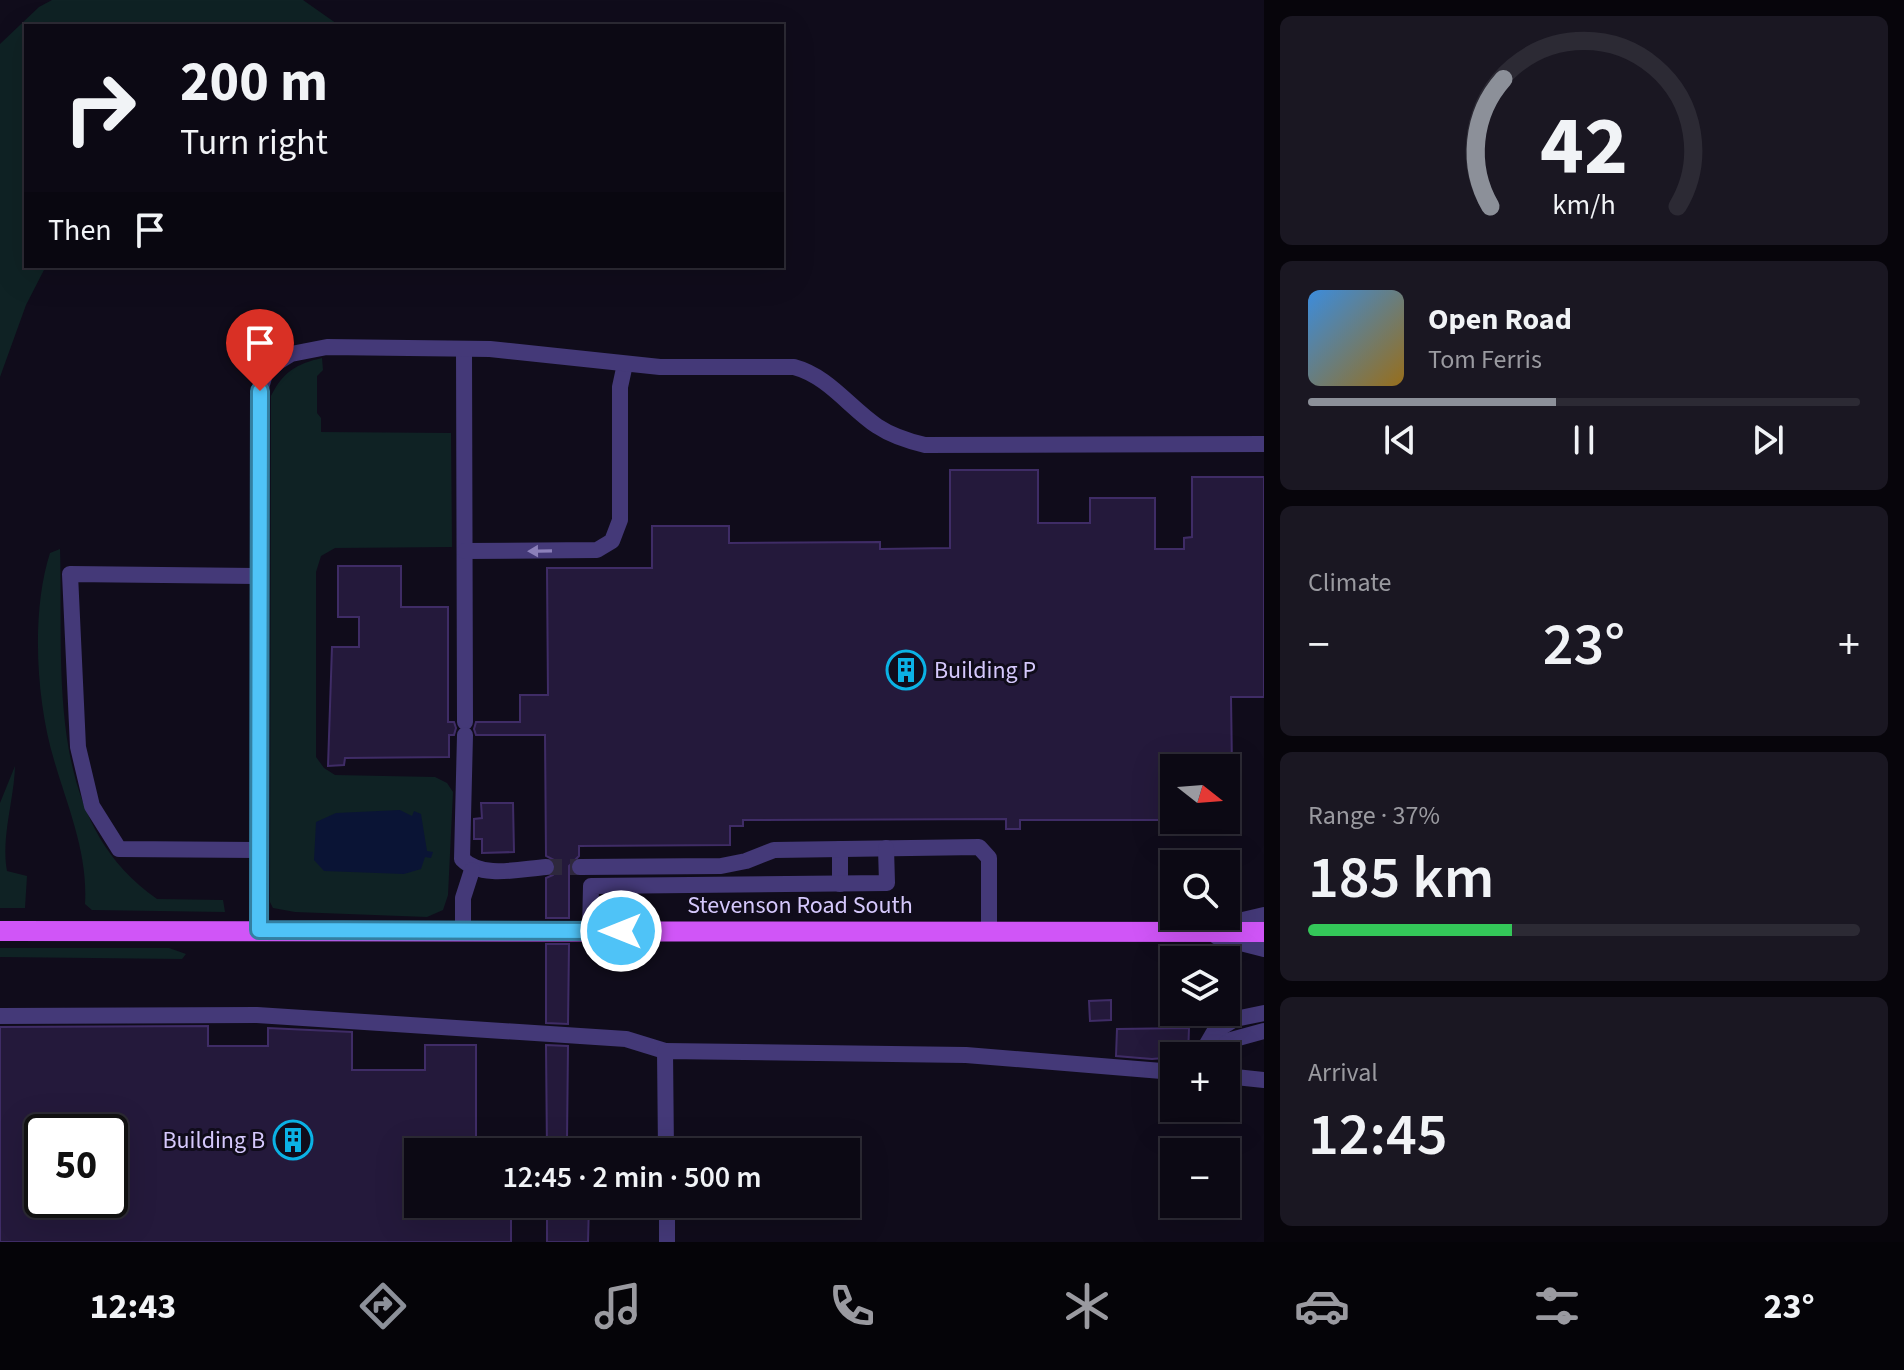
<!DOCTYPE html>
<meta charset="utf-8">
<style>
body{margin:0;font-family:"Source Sans 3",sans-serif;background:#1a1722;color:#f1f3f6;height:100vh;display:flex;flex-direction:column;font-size:30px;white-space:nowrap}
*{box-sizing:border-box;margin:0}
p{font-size:26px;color:#9a9aa0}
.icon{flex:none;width:44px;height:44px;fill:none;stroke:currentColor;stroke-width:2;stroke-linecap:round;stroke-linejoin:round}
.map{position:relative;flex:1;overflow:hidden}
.details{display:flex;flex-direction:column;gap:16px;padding:16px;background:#07050b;width:640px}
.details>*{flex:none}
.guide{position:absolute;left:24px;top:24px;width:760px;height:244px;border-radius:0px;box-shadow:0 8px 32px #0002,0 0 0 2px #2c2a34;background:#0c0914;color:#f1f3f6;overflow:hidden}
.needle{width:52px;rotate:107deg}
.controls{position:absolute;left:1160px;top:754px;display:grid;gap:16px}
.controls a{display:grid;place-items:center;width:80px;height:80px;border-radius:0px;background:#0c0914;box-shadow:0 8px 32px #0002,0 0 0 2px #2c2a34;font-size:40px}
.speed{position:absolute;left:24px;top:1114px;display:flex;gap:16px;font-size:40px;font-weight:700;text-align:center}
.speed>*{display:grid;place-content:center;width:104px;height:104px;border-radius:50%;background:#0c0914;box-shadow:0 8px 32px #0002,0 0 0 2px #2c2a34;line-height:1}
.speed .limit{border:4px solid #111;border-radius:12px;background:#fff;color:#111}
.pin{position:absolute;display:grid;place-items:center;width:68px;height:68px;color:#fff;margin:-82px -34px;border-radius:50% 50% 50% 0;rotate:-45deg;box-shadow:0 0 8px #0007}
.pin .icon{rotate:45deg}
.me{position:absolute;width:88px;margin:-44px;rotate:270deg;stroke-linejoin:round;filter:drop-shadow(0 0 6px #0008)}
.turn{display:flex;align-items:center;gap:28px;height:168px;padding:0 24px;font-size:36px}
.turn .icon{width:104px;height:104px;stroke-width:2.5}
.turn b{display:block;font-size:56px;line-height:68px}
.then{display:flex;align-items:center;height:76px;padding:0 24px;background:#0003;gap:16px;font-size:30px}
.big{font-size:60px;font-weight:600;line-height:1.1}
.details .widget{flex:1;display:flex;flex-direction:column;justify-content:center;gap:12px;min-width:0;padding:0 28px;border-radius:12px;background:#1a1722}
.details .dial{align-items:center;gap:0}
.dial svg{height:208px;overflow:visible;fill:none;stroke:#2c2a34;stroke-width:7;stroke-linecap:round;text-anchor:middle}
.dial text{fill:#f1f3f6;stroke:none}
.song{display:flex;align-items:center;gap:24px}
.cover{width:96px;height:96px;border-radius:12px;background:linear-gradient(135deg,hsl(210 70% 55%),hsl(40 70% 35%))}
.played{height:8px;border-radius:4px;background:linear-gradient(90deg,#8c9099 45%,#2c2a34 45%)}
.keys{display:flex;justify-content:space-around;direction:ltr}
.heat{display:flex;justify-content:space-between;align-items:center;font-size:44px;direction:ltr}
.charge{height:12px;border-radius:6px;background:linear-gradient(90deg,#34c759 37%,#2c2a34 0)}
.trip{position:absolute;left:404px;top:1138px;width:456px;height:80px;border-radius:0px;background:#0c0914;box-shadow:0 8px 32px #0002,0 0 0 2px #2c2a34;font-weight:600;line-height:80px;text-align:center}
.tabs{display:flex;height:128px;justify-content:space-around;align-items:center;background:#050408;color:#9a9aa0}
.tabs .icon{width:56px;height:56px}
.tabs .current{color:#8c9099}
.tabs b{font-size:36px;color:#f1f3f6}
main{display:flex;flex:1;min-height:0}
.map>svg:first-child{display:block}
.green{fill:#0f2224}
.water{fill:#0a1435}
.building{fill:#24193b;stroke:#3f2c66;stroke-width:2;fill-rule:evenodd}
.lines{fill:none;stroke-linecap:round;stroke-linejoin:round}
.minor-tunnel{stroke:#2e283d;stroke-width:16;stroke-dasharray:16 8;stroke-linecap:butt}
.minor{stroke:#443978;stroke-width:16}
.major{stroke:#d055f7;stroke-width:20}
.oneway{fill:#8c80ba}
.route-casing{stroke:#337fa1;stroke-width:20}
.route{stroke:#4fc3f7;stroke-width:14}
.labels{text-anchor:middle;stroke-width:6;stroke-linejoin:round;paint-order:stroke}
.poi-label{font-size:24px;fill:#d5c8fc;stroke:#100c1b;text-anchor:start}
.street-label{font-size:24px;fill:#d5c8fc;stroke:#100c1b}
</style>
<main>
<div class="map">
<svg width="1264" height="1242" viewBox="0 0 1264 1242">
<rect width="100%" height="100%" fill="#100c1b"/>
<!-- green -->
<g class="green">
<path d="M52 0H303L340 26H26V266H46L26 305 0 377V44L39 7Z"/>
<path d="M322 358 323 370 317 376V413L321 418V432L451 433 452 547 335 548 321 556 316 572V757L324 768 335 775 435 777 447 783 453 792 448 895 443 910 427 917 295 912 273 908 270 902 271 396C283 372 296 364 322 358Z"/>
<path d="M60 549C64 669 43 820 157 899L223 900 225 912 92 910 85 904C88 853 68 808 54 760 36 700 31 612 50 553Z"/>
<path d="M15 766C14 801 1 836 7 871L27 876 25 908H0V803Z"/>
<path d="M0 948H169L186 954 182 959 0 957Z"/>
</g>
<!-- water -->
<path class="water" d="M400 810 412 816 414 811 421 814 427 851 433 852 431 858 425 857 421 869 404 874 324 871 314 860 316 822 336 813Z"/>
<!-- building -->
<g class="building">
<path d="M950 470H1038V523H1090V498H1155V549H1184V538L1192 537V477H1264V697H1231L1232 768H1174V820H1020V829H1006V819L743 820V826H730V845L579 846V856L569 866V918H546V878L553 875 557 867 554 860 546 856 545 735H476L474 729 476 722H520V695H548L547 568H652V526H729V543L880 542V549L950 548Z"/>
<path d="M338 566H401V607H448V722H454L456 728 454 735H449V757L345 758 344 765 328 766 332 647H359V617H338Z"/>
<path d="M481 803H513L514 852 482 853V839H474V819L482 818Z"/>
<path d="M546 944H569L568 1024 546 1023Z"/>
<path d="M1111 1000V1020L1090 1021 1089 1001Z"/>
<path d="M208 1026V1046H268V1028L352 1032V1070H425V1045H476V1152H418V1204H511V1242H0V1027ZM42 1132H110V1200H42Z"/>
<path d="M1189 1028 1188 1056 1152 1059 1116 1056 1117 1029Z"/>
<path d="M546 1045 568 1046 567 1140H590V1152H547Z"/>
<path d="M547 1204H589L588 1242H547Z"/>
</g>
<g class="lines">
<!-- minor-tunnel -->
<path class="minor-tunnel" d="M546 867H580"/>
<!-- minor -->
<g class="minor">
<path d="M464 350 465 722"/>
<path d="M465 551 597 550 612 541 620 520V387L625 364"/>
<path d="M465 735 462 859C482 879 519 869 546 867"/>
<path d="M840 849V884"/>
<path d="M259 850 119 849 92 806 78 747 70 574 260 576"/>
<path d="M580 867 721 866 746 861 774 850 979 847 989 858V931"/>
<path d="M1217 926 1264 915"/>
<path d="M259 930 260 391 265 374 278 362 291 354 327 347 490 349 660 367H794C828 376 849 407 877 426 892 436 908 441 925 445L1264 444"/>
<path d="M463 930V898L472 870"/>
<path d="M590 931 591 886 887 883 886 848"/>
<path d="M1217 937 1264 949"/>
<path d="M0 1016 257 1015 626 1039 665 1051"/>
<path d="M1209 1046 1264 1031"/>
<path d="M1200 1056 1214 1032 1235 1019 1264 1013"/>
<path d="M1226 1076 1264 1080"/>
<path d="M666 1152 665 1051 966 1055 1174 1072"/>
<path d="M667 1204V1242"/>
</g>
<!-- major -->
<path class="major" d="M0 931 1264 932"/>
</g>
<!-- one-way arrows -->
<defs><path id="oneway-solid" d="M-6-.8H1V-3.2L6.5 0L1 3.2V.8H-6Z" transform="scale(2)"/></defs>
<use class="oneway" href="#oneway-solid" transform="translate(540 551) rotate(179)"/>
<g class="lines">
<!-- route casing -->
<g class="route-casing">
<path id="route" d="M260 391 259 930 621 931"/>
</g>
<!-- route -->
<use href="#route" class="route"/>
</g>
<!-- icons -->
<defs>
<g id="building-ring" transform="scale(2)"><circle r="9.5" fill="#100c1b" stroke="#0bb2e5" stroke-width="1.5"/><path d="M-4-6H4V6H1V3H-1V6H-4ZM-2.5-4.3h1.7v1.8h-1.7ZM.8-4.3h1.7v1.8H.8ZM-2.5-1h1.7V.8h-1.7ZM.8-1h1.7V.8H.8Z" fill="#0bb2e5"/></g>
</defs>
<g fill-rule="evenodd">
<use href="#building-ring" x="906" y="670"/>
<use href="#building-ring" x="293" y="1140"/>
</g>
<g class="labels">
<!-- poi labels -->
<g class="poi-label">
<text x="934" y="678">Building P</text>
<text x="265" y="1148" text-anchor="end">Building B</text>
</g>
<!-- street labels -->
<g class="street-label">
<text x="800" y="913">Stevenson Road South</text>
</g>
</g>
</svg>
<div class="controls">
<a><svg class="needle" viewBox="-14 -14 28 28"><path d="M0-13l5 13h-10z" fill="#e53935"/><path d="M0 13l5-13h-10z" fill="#9a9aa0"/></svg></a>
<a><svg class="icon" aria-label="search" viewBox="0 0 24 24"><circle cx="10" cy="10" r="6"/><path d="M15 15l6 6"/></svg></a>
<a><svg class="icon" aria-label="layers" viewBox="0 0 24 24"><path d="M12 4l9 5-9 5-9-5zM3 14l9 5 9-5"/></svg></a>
<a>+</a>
<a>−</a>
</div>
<div class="speed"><div class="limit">50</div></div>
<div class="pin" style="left:260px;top:391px;background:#d93025"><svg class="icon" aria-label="arrive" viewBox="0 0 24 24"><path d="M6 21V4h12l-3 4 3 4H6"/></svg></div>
<svg class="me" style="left:621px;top:931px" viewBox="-20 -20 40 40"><circle r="17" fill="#4fc3f7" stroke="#fff" stroke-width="3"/><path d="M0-11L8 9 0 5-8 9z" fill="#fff"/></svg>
<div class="trip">12:45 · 2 min · 500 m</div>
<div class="guide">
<div class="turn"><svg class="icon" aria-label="right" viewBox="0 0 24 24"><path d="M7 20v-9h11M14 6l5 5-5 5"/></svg><div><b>200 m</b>Turn right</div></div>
<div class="then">Then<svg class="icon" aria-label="arrive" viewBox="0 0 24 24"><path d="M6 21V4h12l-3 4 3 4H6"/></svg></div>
</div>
</div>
<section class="details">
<div class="widget dial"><svg viewBox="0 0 100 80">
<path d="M14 69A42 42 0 1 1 86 69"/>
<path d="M14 69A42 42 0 0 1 19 20" stroke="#8c9099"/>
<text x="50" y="56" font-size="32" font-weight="700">42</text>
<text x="50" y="72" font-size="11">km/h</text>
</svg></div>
<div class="widget">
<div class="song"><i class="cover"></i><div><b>Open Road</b><p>Tom Ferris</p></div></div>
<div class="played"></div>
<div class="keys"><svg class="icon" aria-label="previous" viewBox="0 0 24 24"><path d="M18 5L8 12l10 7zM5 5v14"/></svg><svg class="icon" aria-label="pause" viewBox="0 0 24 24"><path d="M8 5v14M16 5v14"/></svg><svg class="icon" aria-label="next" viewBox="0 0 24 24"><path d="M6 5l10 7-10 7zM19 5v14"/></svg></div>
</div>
<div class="widget"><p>Climate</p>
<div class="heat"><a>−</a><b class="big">23°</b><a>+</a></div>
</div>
<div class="widget"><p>Range · 37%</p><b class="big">185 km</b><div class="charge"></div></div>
<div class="widget"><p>Arrival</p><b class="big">12:45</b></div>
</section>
</main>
<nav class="tabs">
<b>12:43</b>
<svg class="icon current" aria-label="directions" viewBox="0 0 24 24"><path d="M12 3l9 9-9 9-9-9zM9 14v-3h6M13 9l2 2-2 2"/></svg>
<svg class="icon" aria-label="music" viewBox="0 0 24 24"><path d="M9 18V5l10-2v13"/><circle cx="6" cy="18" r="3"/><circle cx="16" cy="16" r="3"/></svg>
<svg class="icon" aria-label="phone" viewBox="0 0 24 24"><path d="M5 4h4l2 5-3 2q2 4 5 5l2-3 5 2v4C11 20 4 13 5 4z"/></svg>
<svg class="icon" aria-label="climate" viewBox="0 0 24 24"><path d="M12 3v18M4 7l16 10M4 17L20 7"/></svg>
<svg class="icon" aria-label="car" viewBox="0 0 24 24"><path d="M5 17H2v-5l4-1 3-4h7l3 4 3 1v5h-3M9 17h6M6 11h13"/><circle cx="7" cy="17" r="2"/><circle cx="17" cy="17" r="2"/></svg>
<svg class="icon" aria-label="filters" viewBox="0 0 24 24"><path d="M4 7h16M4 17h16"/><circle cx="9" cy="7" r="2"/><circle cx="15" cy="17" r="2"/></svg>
<b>23°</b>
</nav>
